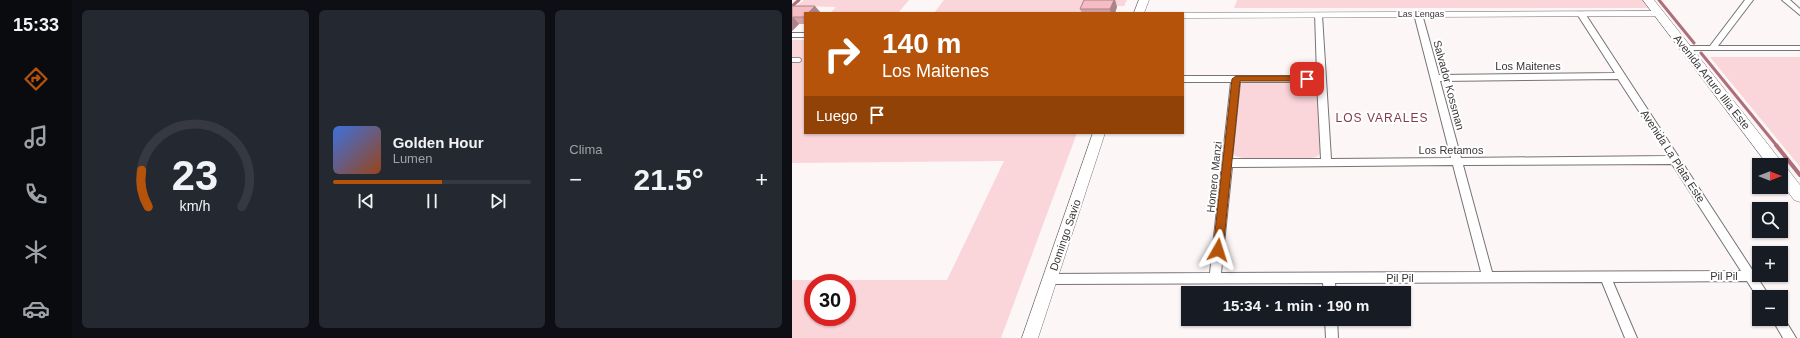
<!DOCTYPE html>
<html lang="es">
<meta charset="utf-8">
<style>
body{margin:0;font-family:Arial,sans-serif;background:#242831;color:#f1f3f6;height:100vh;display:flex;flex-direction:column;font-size:15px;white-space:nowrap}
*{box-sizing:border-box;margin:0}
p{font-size:13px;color:#9ea1a6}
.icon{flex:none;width:22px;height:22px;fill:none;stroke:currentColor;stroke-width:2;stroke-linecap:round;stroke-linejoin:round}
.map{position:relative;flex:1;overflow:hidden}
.drawer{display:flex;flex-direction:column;gap:10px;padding:10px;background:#0d0f14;width:720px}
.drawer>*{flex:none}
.hud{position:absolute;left:12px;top:12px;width:380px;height:122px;border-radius:0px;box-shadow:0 1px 3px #0004;background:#b45309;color:#fff;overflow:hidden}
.needle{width:26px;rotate:90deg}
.tools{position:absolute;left:960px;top:158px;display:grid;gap:8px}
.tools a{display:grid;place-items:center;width:36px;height:36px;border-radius:0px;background:#171b24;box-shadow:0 1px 3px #0004;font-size:20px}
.speed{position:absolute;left:12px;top:274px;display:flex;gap:8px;font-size:20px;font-weight:700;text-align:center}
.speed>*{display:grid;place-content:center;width:52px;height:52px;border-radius:50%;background:#171b24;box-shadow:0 1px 3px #0004;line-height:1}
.speed .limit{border:6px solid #d22;background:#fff;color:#111}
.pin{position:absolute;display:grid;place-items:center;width:34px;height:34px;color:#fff;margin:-17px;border-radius:8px;box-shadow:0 2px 6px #0006}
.me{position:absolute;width:44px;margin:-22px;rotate:6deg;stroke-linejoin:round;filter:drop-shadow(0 0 3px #0008)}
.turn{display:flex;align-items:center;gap:14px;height:84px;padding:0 12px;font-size:18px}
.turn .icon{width:52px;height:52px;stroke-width:2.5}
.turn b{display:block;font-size:28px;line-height:34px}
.then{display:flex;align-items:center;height:38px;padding:0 12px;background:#0003;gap:8px;font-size:15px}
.big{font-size:30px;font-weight:600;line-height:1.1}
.drawer .tile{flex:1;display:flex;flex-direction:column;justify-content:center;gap:6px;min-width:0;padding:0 14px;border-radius:6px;background:#242831}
.drawer .dial{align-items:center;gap:0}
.dial svg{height:104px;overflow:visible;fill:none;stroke:#363941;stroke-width:7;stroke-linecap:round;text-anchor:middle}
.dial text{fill:#f1f3f6;stroke:none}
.song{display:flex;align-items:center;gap:12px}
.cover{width:48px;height:48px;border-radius:6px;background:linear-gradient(135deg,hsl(220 70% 55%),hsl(20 70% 35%))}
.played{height:4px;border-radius:2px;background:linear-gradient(90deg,#b45309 55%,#363941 55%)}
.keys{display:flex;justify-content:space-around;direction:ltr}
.heat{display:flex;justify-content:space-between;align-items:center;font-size:22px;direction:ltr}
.drawer .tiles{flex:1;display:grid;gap:10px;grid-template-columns:repeat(3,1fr)}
.trip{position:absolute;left:389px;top:286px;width:230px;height:40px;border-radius:0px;background:#171b24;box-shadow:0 1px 3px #0004;font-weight:600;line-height:40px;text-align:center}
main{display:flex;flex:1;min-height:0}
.menu{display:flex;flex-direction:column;width:72px;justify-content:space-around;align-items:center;background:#090b0e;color:#9ea1a6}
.menu .icon{width:28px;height:28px}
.menu .active{color:#b45309}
.menu b{font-size:18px;color:#f1f3f6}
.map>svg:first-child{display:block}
.green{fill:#fad5da;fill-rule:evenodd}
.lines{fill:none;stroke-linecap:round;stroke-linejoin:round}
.stream-far1{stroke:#af6f7a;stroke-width:3}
.stream{stroke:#af6f7a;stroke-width:4}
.service-casing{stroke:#787374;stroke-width:5.5}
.minor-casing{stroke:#787374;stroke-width:2}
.tertiary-casing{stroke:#787374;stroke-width:1}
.secondary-casing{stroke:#787374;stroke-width:1}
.service{stroke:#fff;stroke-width:4}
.minor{fill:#fff;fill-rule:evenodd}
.tertiary{fill:#fff;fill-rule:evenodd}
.secondary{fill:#fff;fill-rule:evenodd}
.wall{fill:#d3a2a9}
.shaded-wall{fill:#ac8489}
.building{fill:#f5bcc4;stroke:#ac8489}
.route{fill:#b45309;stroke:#753606}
.labels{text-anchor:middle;stroke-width:4;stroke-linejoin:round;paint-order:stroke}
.far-street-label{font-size:9px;fill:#393637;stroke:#fff}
.street-label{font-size:11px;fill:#393637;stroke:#fff}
.neighbourhood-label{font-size:12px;letter-spacing:1px;fill:#833b49;stroke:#fff}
</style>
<main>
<nav class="menu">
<b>15:33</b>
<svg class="icon active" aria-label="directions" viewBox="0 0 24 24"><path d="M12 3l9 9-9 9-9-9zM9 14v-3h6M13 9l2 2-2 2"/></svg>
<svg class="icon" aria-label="music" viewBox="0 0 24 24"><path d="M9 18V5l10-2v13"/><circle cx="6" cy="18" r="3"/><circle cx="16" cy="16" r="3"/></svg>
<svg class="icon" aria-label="phone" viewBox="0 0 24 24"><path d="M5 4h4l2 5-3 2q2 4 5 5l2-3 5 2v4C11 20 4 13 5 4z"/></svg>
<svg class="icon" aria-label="climate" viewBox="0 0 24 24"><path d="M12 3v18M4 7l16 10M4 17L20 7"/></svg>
<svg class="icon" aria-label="car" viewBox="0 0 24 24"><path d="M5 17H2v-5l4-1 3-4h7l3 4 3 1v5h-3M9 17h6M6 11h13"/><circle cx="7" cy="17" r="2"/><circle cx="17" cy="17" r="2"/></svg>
</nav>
<section class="drawer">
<div class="tiles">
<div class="tile dial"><svg viewBox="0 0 100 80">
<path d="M14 69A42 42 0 1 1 86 69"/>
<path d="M14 69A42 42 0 0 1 9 41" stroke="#b45309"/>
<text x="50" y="56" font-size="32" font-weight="700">23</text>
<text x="50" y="72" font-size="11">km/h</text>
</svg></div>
<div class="tile">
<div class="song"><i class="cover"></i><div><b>Golden Hour</b><p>Lumen</p></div></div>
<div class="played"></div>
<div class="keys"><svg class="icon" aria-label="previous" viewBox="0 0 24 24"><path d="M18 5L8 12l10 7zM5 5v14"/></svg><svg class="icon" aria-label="pause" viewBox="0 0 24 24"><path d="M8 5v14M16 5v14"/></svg><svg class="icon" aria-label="next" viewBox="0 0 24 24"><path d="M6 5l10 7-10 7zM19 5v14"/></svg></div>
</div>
<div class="tile"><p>Clima</p>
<div class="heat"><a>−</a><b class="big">21.5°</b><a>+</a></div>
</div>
</div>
</section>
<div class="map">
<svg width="1008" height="338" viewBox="0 0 1008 338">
<rect width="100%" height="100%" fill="#fcf6f7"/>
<!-- green -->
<g class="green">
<path d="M12 0H117L106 13H38L44 7 5 6Z"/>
<path d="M152 0H335L332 6H294L291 13H142Z"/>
<path d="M445 0H850L857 8H442Z"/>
<path d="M0 40H13V133H285L209 338H0V280H155L212 161 0 163ZM21 283H55V317H21Z"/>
<path d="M918 57H1008V167Z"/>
<path d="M454 81 521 82 525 84 529 152 526 156 521 158H451L443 156 441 152 447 87 449 84Z"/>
</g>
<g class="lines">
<!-- stream-far1 -->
<g class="stream-far1">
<path d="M867 0 902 43"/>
<path d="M0 6 7 0"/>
<path d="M909 53 985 146"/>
</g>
<!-- stream -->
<path class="stream" d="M984 145 1008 175"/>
<!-- service casing -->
<g class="service-casing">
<path id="service" d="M0 60H7"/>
</g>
<!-- minor casing -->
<g class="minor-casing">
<g id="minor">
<path d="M953 0H961L926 46H1008V50H890V46H918Z"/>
<path d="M990 0H998L1008 9V15Z"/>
<path d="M623 12H629L630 14 647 75 823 73 785 14 786 12H792L978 297H967V300L955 281 821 282 845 338H833L810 282 543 283 544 293H532L531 283 258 284 254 283 252 279 254 275 258 274 418 273 439 82H391V76H525L523 13H529L530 15 539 159 659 158 622 14ZM826 79 876 156 669 158 648 81ZM448 82H525L529 159H440ZM880 164 949 271 700 272 671 165ZM661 165 689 272 429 273 440 167Z"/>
<rect x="0" y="33" width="13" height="4"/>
<path d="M989 314 990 315 1004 338H991L980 319H989Z"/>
<path d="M533 319H545L546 338H534Z"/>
</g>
</g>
<!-- tertiary casing -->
<g class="tertiary-casing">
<g id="tertiary">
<path d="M347 0H357L352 13H342Z"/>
<path d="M867 11 872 14 870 16 391 18V13H387Z"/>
<path d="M301 133H313L246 338H230Z"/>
</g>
</g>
<!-- secondary casing -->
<g class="secondary-casing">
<path id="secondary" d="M851 0H862L989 161 991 166 994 167 1008 185V202L1002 200 989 182V165H976Z"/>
</g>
<!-- service -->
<use href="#service" class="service"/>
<!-- minor -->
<use href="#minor" class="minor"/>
<!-- tertiary -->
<use href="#tertiary" class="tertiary"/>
<!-- secondary -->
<use href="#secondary" class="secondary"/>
</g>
<!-- wall -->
<g class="wall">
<path d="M292 0H323L325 7 323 13H290L288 9Z"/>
<path d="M0 6 13 13V24H7L0 31Z"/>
</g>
<!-- shaded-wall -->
<g class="shaded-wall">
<path d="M322 0H323L325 7 323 13H319L318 9Z"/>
<path d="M23 6 29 13H16Z"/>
<path d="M1 17 7 24 0 31V18Z"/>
</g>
<!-- building -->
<g class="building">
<path d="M292 0H322L318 9H288Z"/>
<path d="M0 6H23L16 13H13V15L12 17H1L0 18Z"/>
</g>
<!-- route -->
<path class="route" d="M444 76H515L519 79 515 81H448L431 250 430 253 426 254 422 253 421 250 440 79Z"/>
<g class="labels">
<!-- far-street labels -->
<g class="far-street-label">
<text x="629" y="17">Las Lengas</text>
</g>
<!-- street labels -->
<g class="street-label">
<text x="736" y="70">Los Maitenes</text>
<text transform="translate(920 82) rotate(52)" y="4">Avenida Arturo Illia Este</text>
<text transform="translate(657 85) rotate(75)" y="4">Salvador Kossman</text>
<text x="659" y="154">Los Retamos</text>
<text transform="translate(881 156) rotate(57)" y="4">Avenida La Plata Este</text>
<text transform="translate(422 177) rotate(-84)" y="4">Homero Manzi</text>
<text transform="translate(273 235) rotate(-71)" y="4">Domingo Savio</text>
<text x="932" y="280">Pil Pil</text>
<text x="608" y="282">Pil Pil</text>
</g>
<!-- neighbourhood labels -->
<g class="neighbourhood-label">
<text x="590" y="122">LOS VARALES</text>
</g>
</g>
</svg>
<div class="tools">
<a><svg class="needle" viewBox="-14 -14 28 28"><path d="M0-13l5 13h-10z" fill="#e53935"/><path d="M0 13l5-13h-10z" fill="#9ea1a6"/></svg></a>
<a><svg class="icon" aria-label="search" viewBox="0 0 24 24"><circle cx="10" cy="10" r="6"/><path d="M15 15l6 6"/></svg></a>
<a>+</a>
<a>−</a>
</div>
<div class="speed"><div class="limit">30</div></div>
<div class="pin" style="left:515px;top:79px;background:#d93025"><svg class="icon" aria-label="arrive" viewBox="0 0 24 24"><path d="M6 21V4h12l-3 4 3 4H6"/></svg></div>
<svg class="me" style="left:426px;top:250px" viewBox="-20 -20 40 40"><path d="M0-17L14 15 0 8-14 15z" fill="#b45309" stroke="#fff" stroke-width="4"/></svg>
<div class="trip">15:34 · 1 min · 190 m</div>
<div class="hud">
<div class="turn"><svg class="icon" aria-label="right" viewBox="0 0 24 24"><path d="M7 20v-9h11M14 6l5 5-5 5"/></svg><div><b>140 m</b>Los Maitenes</div></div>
<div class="then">Luego<svg class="icon" aria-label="arrive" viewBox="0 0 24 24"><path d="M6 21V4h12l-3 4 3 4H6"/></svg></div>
</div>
</div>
</main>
